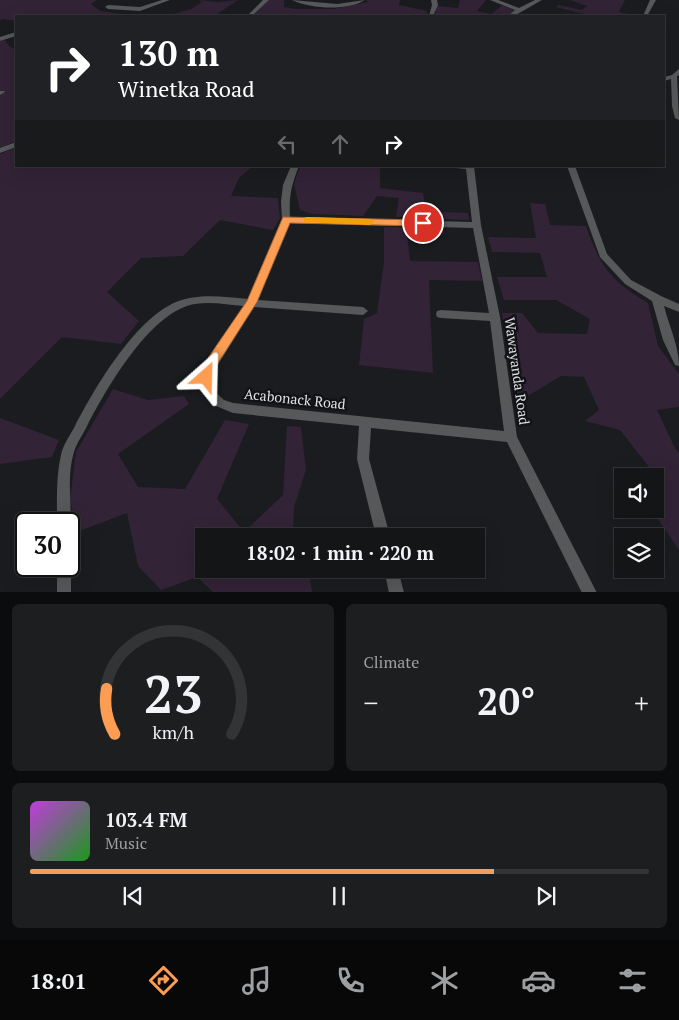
<!DOCTYPE html>
<meta charset="utf-8">
<style>
body{margin:0;font-family:"PT Serif",serif;background:#1d1e20;color:#f1f3f6;height:100vh;display:flex;flex-direction:column;font-size:19px;white-space:nowrap}
*{box-sizing:border-box;margin:0}
p{font-size:16px;color:#9d9fa1}
.icon{flex:none;width:28px;height:28px;fill:none;stroke:currentColor;stroke-width:2;stroke-linecap:round;stroke-linejoin:round}
.map{position:relative;height:592px;overflow:hidden}
.side{display:flex;flex-direction:column;gap:12px;padding:12px;background:#0b0c0d;flex:1}
.side>*{flex:none}
.hud{position:absolute;left:15px;top:15px;width:650px;height:152px;border-radius:0px;box-shadow:0 5px 20px #0002,0 0 0 1px #333436;background:#202124;color:#fff;overflow:hidden}
.controls{position:absolute;left:614px;top:468px;display:grid;gap:10px}
.controls a{display:grid;place-items:center;width:50px;height:50px;border-radius:0px;background:#141517;box-shadow:0 5px 20px #0002,0 0 0 1px #333436;font-size:25px}
.speed{position:absolute;left:15px;top:512px;display:flex;gap:10px;font-size:25px;font-weight:700;text-align:center}
.speed>*{display:grid;place-content:center;width:65px;height:65px;border-radius:50%;background:#141517;box-shadow:0 5px 20px #0002,0 0 0 1px #333436;line-height:1}
.speed .limit{border:2px solid #111;border-radius:8px;background:#fff;color:#111}
.pin{position:absolute;display:grid;place-items:center;width:42px;height:42px;color:#fff;margin:-21px;border:2px solid #fff;border-radius:50%;box-shadow:0 1px 5px #0007}
.me{position:absolute;width:55px;margin:-28px;rotate:25deg;stroke-linejoin:round;filter:drop-shadow(0 0 4px #0008)}
.turn{display:flex;align-items:center;gap:18px;height:105px;padding:0 20px;font-size:22px}
.turn .icon{width:65px;height:65px;stroke-width:2.5}
.turn b{display:block;font-size:35px;line-height:42px}
.lanes{display:flex;align-items:center;height:48px;padding:0 20px;background:#0003;justify-content:center;gap:25px;direction:ltr}
.lanes .off{opacity:.35}
.big{font-size:38px;font-weight:800;line-height:1.1}
.side .tile{flex:1;display:flex;flex-direction:column;justify-content:center;gap:8px;min-width:0;padding:0 18px;border-radius:8px;background:#1d1e20}
.side .dial{align-items:center;gap:0}
.dial svg{height:130px;overflow:visible;fill:none;stroke:#333436;stroke-width:7;stroke-linecap:round;text-anchor:middle}
.dial text{fill:#f1f3f6;stroke:none}
.song{display:flex;align-items:center;gap:15px}
.cover{width:60px;height:60px;border-radius:8px;background:linear-gradient(135deg,hsl(290 70% 55%),hsl(120 70% 35%))}
.played{height:5px;border-radius:2px;background:linear-gradient(90deg,#fc9d53 75%,#333436 75%)}
.keys{display:flex;justify-content:space-around;direction:ltr}
.heat{display:flex;justify-content:space-between;align-items:center;font-size:28px;direction:ltr}
.side .tiles{flex:1;display:grid;gap:12px;grid-template-columns:1fr 1fr}
.tile:last-child{grid-column:span 2}
.trip{position:absolute;left:195px;top:528px;width:290px;height:50px;border-radius:0px;background:#141517;box-shadow:0 5px 20px #0002,0 0 0 1px #333436;font-weight:800;line-height:50px;text-align:center}
.dock{display:flex;height:80px;justify-content:space-around;align-items:center;background:#080809;color:#9d9fa1}
.dock .icon{width:35px;height:35px}
.dock .selected{color:#fc9d53}
.dock b{font-size:22px;color:#f1f3f6}
.map>svg:first-child{display:block}
.green{fill:#322336}
.lines{fill:none;stroke-linecap:round;stroke-linejoin:round}
.street{fill:#565859;fill-rule:evenodd}
.route{fill:#fc9d53;stroke:#a46636}
.slow{fill:#f59e0b}
.labels{text-anchor:middle;stroke-width:5;stroke-linejoin:round;paint-order:stroke}
.street-label{font-size:14px;fill:#dfe0e2;stroke:#111316}
</style>
<div class="map">
<svg width="679" height="593" viewBox="0 0 679 593">
<rect width="100%" height="100%" fill="#1a1c1f"/>
<!-- green -->
<g class="green">
<path d="M0 0H97L91 4 100 11 137 16H16V21L3 19 0 20Z"/>
<path d="M199 0 217 2 238 0 214 16H167L191 9 202 2Z"/>
<path d="M269 0H284V7L296 9H333L368 2 366 0H400L399 5 427 11 426 16H252Z"/>
<path d="M460 0H486L477 11 492 14 502 5 515 11 507 16 435 15 437 6 458 8Z"/>
<path d="M570 0H625L619 12 637 16H591L556 7 559 5 582 10 587 6Z"/>
<path d="M5 40 9 46 16 50V141L0 148V41Z"/>
<path d="M16 147V166H253L239 178 231 196 278 198 280 218 273 230 220 220 183 256 141 258 107 292 139 321 121 344 62 337 0 399V154Z"/>
<path d="M300 166 380 167V188L423 193 426 211 468 213 469 220 396 217 399 198 377 196 363 216 312 214 300 210 294 184Z"/>
<path d="M530 203 545 204 550 225 586 226C600 267 611 281 648 303L658 346 679 374V407L657 410 675 448 679 453V550L651 509H655V476H649V467L620 430 585 421 599 410 584 377 561 376 531 394 515 399 502 313H522L538 333 587 334 590 319 556 300H504L497 277H547L540 253 492 252 488 237 536 238Z"/>
<path d="M384 227 443 228 444 234H407L410 261 478 262 482 281 429 280 433 373 359 365 364 319 377 313 384 262Z"/>
<path d="M113 389 148 400 184 396 189 404 118 454 138 487 185 489 225 420 249 424 217 499 244 532 283 495 287 426 301 427 306 470 294 507 293 536H204V569H309L312 592H213L197 577 161 590 138 566 127 513 77 532 70 499 76 452Z"/>
<path d="M0 418 59 440 52 457 0 464Z"/>
</g>
<g class="lines">
<!-- street -->
<g class="street">
<path d="M162 0H170L140 11 108 9 105 7 108 5 140 7Z"/>
<path d="M263 0H269L252 16H247Z"/>
<path d="M292 0 337 4 365 0C347 11 311 9 292 0Z"/>
<path d="M431 0H437L438 5 433 16H429L432 5Z"/>
<path d="M490 0H498L519 8 535 0H542L514 16H508L515 10Z"/>
<path d="M650 0H656L647 16H643Z"/>
<path d="M16 32V36L0 41V37Z"/>
<path d="M679 69V75L677 76 679 120 675 118 672 106 671 79 664 81V77L672 75Z"/>
<path d="M0 91H4L5 92 0 95Z"/>
<path d="M16 142V147L0 153V148Z"/>
<path d="M291 166H299C291 186 289 196 290 217L472 222 466 169 456 168 452 166H474L481 225 500 317 517 437 597 593H582L507 442 371 428 369 459 390 536H376L357 459 359 426 233 413 216 406 203 394 200 384 204 367 244 306C226 305 205 300 187 306 146 320 107 388 88 424 84 433 77 442 74 452 67 474 71 501 71 524L69 529V524H57C57 501 56 477 61 455 63 445 69 437 74 428 94 389 134 320 176 302 199 293 224 297 248 299L282 220 281 201 283 185ZM289 223 473 228 489 313 441 310 437 311 436 314 437 317 441 318 490 321 504 431 233 403 224 400 212 389 214 371 254 307 363 315 368 311 363 307 258 300Z"/>
<path d="M567 166H575L607 254 631 280 661 296 679 304V312L664 306C669 326 679 346 679 366L675 365 663 340 652 301 625 284 600 257Z"/>
<path d="M69 561 71 566V593H57V566H69Z"/>
<path d="M384 569H398L404 593H389Z"/>
</g>
</g>
<!-- route -->
<path class="route" d="M283 217 423 220 428 223 423 226 290 223 257 302 218 363 211 380 206 382 202 380 200 377 208 358 247 301Z"/>
<!-- slow -->
<path class="slow" d="M307 217 370 219 375 222 370 225 304 222V218Z"/>
<g class="labels">
<!-- street labels -->
<g class="street-label">
<text transform="translate(517 371) rotate(82)" y="5">Wawayanda Road</text>
<text transform="translate(295 399) rotate(6)" y="5">Acabonack Road</text>
</g>
</g>
</svg>
<div class="controls">
<a><svg class="icon" aria-label="sound" viewBox="0 0 24 24"><path d="M4 9h4l5-4v14l-5-4H4zM17 9q2 3 0 6"/></svg></a>
<a><svg class="icon" aria-label="layers" viewBox="0 0 24 24"><path d="M12 4l9 5-9 5-9-5zM3 14l9 5 9-5"/></svg></a>
</div>
<div class="speed"><div class="limit">30</div></div>
<div class="pin" style="left:423px;top:223px;background:#d93025"><svg class="icon" aria-label="arrive" viewBox="0 0 24 24"><path d="M6 21V4h12l-3 4 3 4H6"/></svg></div>
<svg class="me" style="left:206px;top:377px" viewBox="-20 -20 40 40"><path d="M0-17L14 15 0 8-14 15z" fill="#fc9d53" stroke="#fff" stroke-width="4"/></svg>
<div class="trip">18:02 · 1 min · 220 m</div>
<div class="hud">
<div class="turn"><svg class="icon" aria-label="right" viewBox="0 0 24 24"><path d="M7 20v-9h11M14 6l5 5-5 5"/></svg><div><b>130 m</b>Winetka Road</div></div>
<div class="lanes"><svg class="icon off" aria-label="left" viewBox="0 0 24 24"><path d="M17 20v-9H6M10 6l-5 5 5 5"/></svg><svg class="icon off" aria-label="ahead" viewBox="0 0 24 24"><path d="M12 20V5M6 11l6-6 6 6"/></svg><svg class="icon" aria-label="right" viewBox="0 0 24 24"><path d="M7 20v-9h11M14 6l5 5-5 5"/></svg></div>
</div>
</div>
<section class="side">
<div class="tiles">
<div class="tile dial"><svg viewBox="0 0 100 80">
<path d="M14 69A42 42 0 1 1 86 69"/>
<path d="M14 69A42 42 0 0 1 9 41" stroke="#fc9d53"/>
<text x="50" y="56" font-size="32" font-weight="700">23</text>
<text x="50" y="72" font-size="11">km/h</text>
</svg></div>
<div class="tile"><p>Climate</p>
<div class="heat"><a>−</a><b class="big">20°</b><a>+</a></div>
</div>
<div class="tile">
<div class="song"><i class="cover"></i><div><b>103.4 FM</b><p>Music</p></div></div>
<div class="played"></div>
<div class="keys"><svg class="icon" aria-label="previous" viewBox="0 0 24 24"><path d="M18 5L8 12l10 7zM5 5v14"/></svg><svg class="icon" aria-label="pause" viewBox="0 0 24 24"><path d="M8 5v14M16 5v14"/></svg><svg class="icon" aria-label="next" viewBox="0 0 24 24"><path d="M6 5l10 7-10 7zM19 5v14"/></svg></div>
</div>
</div>
</section>
<nav class="dock">
<b>18:01</b>
<svg class="icon selected" aria-label="directions" viewBox="0 0 24 24"><path d="M12 3l9 9-9 9-9-9zM9 14v-3h6M13 9l2 2-2 2"/></svg>
<svg class="icon" aria-label="music" viewBox="0 0 24 24"><path d="M9 18V5l10-2v13"/><circle cx="6" cy="18" r="3"/><circle cx="16" cy="16" r="3"/></svg>
<svg class="icon" aria-label="phone" viewBox="0 0 24 24"><path d="M5 4h4l2 5-3 2q2 4 5 5l2-3 5 2v4C11 20 4 13 5 4z"/></svg>
<svg class="icon" aria-label="climate" viewBox="0 0 24 24"><path d="M12 3v18M4 7l16 10M4 17L20 7"/></svg>
<svg class="icon" aria-label="car" viewBox="0 0 24 24"><path d="M5 17H2v-5l4-1 3-4h7l3 4 3 1v5h-3M9 17h6M6 11h13"/><circle cx="7" cy="17" r="2"/><circle cx="17" cy="17" r="2"/></svg>
<svg class="icon" aria-label="filters" viewBox="0 0 24 24"><path d="M4 7h16M4 17h16"/><circle cx="9" cy="7" r="2"/><circle cx="15" cy="17" r="2"/></svg>
</nav>
